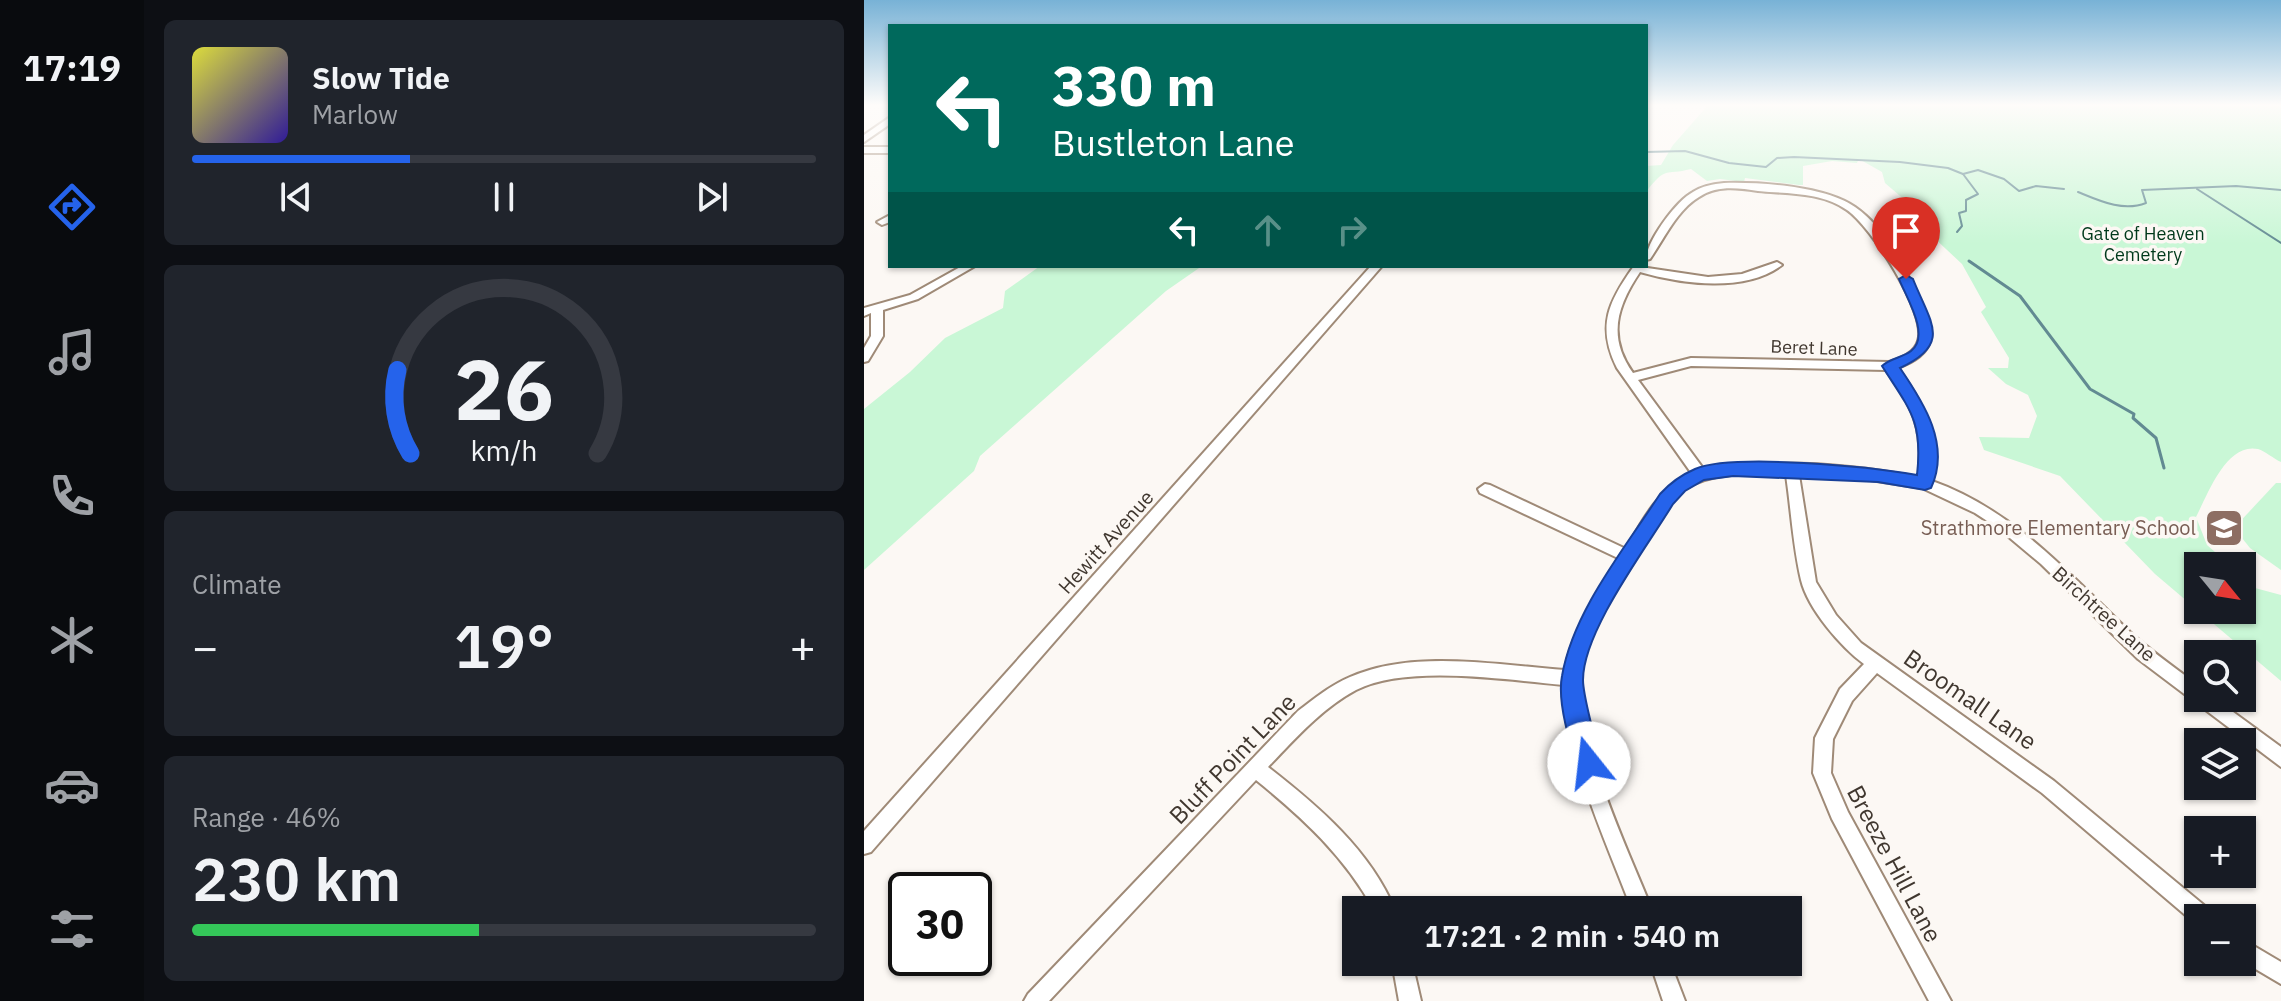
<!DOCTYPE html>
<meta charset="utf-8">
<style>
body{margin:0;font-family:"IBM Plex Sans",sans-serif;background:#20242c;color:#f1f3f6;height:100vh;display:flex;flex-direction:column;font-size:30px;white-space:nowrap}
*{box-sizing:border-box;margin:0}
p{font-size:26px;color:#9ea1a6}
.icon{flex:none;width:44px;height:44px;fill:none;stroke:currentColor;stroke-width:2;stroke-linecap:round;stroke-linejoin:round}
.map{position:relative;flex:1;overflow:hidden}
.side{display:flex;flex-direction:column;gap:20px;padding:20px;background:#0d0f14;width:720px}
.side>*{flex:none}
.hud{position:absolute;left:24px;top:24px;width:760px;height:244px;border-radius:0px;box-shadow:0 2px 6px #0004;background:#00695c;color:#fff;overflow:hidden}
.needle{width:52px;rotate:120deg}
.buttons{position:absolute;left:1320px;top:552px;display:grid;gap:16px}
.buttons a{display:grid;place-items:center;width:72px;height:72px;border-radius:0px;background:#171b24;box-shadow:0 2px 6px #0004;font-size:40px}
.speed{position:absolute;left:24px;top:872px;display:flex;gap:16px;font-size:40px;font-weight:700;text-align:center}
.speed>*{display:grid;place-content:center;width:104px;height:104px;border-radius:50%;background:#171b24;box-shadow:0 2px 6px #0004;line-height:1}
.speed .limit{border:4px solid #111;border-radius:12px;background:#fff;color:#111}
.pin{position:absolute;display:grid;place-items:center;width:68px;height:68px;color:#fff;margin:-82px -34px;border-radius:50% 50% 50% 0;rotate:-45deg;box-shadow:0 0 8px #0007}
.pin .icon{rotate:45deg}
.me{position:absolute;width:88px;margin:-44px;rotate:344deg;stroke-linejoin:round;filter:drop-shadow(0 0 6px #0008)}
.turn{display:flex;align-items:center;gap:28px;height:168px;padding:0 32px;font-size:36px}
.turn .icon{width:104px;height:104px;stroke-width:2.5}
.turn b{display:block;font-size:56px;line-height:68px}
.lanes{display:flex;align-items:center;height:76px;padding:0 32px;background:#0003;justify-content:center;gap:40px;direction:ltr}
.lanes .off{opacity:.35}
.big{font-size:60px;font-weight:600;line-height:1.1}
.side .card{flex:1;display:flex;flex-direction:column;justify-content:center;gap:12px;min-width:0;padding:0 28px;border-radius:12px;background:#20242c}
.side .dial{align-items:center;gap:0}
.dial svg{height:208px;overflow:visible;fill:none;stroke:#363941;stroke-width:7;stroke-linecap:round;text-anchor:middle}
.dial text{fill:#f1f3f6;stroke:none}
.song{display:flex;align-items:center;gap:24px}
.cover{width:96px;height:96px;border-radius:12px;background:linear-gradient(135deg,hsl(60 70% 55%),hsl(250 70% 35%))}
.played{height:8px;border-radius:4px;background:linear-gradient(90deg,#2563eb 35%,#363941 35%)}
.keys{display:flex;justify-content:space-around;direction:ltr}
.heat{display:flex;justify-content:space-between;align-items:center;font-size:44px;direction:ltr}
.charge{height:12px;border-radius:6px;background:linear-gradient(90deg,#34c759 46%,#363941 0)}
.trip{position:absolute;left:478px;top:896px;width:460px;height:80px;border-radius:0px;background:#171b24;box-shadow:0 2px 6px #0004;font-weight:600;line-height:80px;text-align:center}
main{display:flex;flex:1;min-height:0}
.tabs{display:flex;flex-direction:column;width:144px;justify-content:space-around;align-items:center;background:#090b0e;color:#9ea1a6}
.tabs .icon{width:56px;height:56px}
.tabs .on{color:#2563eb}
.tabs b{font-size:36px;color:#f1f3f6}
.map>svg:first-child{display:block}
.green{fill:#c9f7d6}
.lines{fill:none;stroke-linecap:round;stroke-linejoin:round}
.stream-far1{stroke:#628a92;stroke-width:2}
.stream{stroke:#628a92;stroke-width:3}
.minor-casing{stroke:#9f8a77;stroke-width:4}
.minor{fill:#fff;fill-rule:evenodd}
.route{fill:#2563eb;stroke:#184099;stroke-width:2}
.labels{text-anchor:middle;stroke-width:7;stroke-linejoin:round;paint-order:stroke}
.far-park-label{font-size:18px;fill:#00391b;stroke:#fcf8f4}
.far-street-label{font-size:18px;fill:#40372f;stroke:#fcf8f4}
.education-label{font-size:20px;fill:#785e54;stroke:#fcf8f4;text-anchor:end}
.street-label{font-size:20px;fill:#40372f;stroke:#fcf8f4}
.near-street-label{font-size:24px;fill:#40372f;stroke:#fcf8f4}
</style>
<main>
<nav class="tabs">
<b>17:19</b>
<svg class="icon on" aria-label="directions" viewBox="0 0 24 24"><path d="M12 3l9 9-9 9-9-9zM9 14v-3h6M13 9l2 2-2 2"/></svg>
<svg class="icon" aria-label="music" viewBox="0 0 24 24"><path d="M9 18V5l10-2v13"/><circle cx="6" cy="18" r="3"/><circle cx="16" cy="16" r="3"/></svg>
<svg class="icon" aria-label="phone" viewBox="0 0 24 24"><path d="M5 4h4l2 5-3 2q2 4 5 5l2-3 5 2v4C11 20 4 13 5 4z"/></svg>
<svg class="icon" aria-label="climate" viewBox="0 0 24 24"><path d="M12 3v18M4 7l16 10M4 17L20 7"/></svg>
<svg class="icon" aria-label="car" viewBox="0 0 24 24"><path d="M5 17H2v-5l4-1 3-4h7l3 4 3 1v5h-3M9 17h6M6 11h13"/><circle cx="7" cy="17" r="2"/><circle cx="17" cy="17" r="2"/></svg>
<svg class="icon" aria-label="filters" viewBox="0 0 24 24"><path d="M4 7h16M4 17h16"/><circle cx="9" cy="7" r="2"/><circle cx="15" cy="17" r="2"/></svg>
</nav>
<section class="side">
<div class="card">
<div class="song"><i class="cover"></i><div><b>Slow Tide</b><p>Marlow</p></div></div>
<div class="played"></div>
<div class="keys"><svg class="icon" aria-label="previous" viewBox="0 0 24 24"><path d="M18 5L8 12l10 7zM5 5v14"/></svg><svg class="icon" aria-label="pause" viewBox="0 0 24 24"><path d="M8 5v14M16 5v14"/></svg><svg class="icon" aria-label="next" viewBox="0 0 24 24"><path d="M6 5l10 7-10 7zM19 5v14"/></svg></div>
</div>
<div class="card dial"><svg viewBox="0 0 100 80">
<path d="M14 69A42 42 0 1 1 86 69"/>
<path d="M14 69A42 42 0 0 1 9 37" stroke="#2563eb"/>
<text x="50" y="56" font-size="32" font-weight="700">26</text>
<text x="50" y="72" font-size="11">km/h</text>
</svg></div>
<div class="card"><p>Climate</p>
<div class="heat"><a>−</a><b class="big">19°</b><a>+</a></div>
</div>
<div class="card"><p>Range · 46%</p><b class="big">230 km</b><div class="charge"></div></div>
</section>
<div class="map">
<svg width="1417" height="1001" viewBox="0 0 1417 1001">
<rect width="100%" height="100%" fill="#fcf8f4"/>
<!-- green -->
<g class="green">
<path d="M845 104H1417V462C1410 459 1401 451 1394 449 1362 442 1343 496 1332 517L1343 545 1367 566H1334V610H1378V576L1391 588 1417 595V681L1291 574 1196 476 1120 450 1115 437 1165 438 1173 416 1164 395 1142 384 1124 368H1144L1145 358 1117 312 1122 307 1098 264 1066 234 1057 214 1021 183 1018 172 995 159 993 163 968 161 939 166V185H935L881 178 880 182 856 179 843 181 827 169C800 176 803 165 782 192V166L797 165 809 145Z"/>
<path d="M176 266H338L302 291 116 456 110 471 0 570V409L46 372 81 338 139 308 141 291Z"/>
<path d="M1412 483H1417V570L1386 548 1370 528Z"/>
</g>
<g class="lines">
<!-- stream-far1 -->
<g class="stream-far1">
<path d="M782 152 821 151 865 163 902 167 913 158 930 157 1036 162 1084 168 1099 174 1114 170 1140 179 1155 191 1172 186 1200 189"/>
<path d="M1333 189 1417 243"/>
<path d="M1214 192C1236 201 1259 212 1282 203L1278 190 1372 186 1417 190"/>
<path d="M1093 232 1098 226 1095 213 1102 211V200L1114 194 1099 174"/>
</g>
<!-- stream -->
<path class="stream" d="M1105 261 1156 296 1226 389 1270 414 1269 418 1292 438 1300 468"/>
<!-- minor casing -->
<g class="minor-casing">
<g id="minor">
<path d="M26 117V124L0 142V135Z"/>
<rect x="0" y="147" width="26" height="6"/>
<path d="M860 183C896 182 961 186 991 207 1024 230 1043 271 1058 307 1062 316 1069 327 1067 336 1065 354 1049 362 1034 368 1063 410 1072 428 1068 481 1150 510 1205 574 1266 632 1287 651 1311 668 1334 685V698H1350L1417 747V767L1274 659 1177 564 1134 528 1111 513 1058 488 1006 480 935 475 952 582 972 615 997 643 1190 781 1347 911 1350 918H1334L1333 925 1178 793 1013 673 988 701 969 739 967 773 984 812 1087 1001H1065L968 819 949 773 951 738 954 732 976 689 1000 664C977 647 944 609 937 580 929 546 927 509 922 475 890 474 848 471 821 489 798 504 784 536 772 558 754 589 730 620 720 655 701 722 763 846 788 910H768C741 838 704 763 700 685 642 680 544 664 492 690 457 709 431 739 404 767 454 806 506 850 531 910H510C481 857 439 818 392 780L185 1001H160L164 994 434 711C450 699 467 685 486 677 549 649 634 665 701 670 708 629 735 595 756 559L616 493 614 489 621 484 626 485 762 549C780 517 794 490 828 474L753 368C732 326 745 301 770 266L844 277 878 274 913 262 918 265C881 293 818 284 776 272 753 306 743 337 769 373L827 358 1025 362C1036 358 1050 354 1054 341 1064 315 1007 226 983 210 957 192 925 194 894 191 874 188 853 185 835 197 813 210 800 239 786 259L782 260C782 242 812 201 829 192 838 186 849 184 860 183ZM827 366 1022 370C1050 410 1059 427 1055 477 986 464 910 457 841 471L774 380Z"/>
<path d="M26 215V222L18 225 13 222Z"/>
<path d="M98 266H111L54 299 19 310V336L4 361 0 362V348L7 336V313L0 316V308L46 295Z"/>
<path d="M507 266H518L7 852 0 854V831Z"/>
<path d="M1378 939 1417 962V984L1378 961Z"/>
<path d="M528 962H548L557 1001H535Z"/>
<path d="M786 962H806L821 1001H799Z"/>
</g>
</g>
<!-- minor -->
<use href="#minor" class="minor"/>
</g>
<!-- sky -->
<linearGradient id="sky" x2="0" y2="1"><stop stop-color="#78b2d6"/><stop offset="0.43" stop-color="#fefcfa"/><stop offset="1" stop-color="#fefcfa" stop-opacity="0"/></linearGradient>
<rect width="1417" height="244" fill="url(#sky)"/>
<!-- route -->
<path class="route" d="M1042 275 1049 279C1066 322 1089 344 1036 368 1060 403 1087 445 1067 488L1061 490 1014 482 869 476 840 480 821 491 809 504C783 547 719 631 719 680 719 703 739 756 733 771L725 774 716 771C706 747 693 701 698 676 709 611 761 548 796 494 806 483 817 475 831 469 870 453 1008 467 1053 475 1059 421 1046 410 1018 366 1026 358 1038 358 1047 351 1067 336 1042 297 1035 279Z"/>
<!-- icons -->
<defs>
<g id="school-square" transform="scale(2)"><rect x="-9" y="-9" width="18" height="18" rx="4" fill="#8d6e63" stroke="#fcf8f4"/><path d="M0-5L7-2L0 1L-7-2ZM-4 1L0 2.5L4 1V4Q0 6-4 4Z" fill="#fff"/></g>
</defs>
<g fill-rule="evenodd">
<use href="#school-square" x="1360" y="528"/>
</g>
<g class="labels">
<!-- far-park labels -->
<g class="far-park-label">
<text x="1279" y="240">Gate of Heaven<tspan x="1279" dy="21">Cemetery</tspan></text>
</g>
<!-- far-street labels -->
<g class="far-street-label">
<text transform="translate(950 348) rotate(2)" y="6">Beret Lane</text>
</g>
<!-- education labels -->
<g class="education-label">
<text x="1332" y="535">Strathmore Elementary School</text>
</g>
<!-- street labels -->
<g class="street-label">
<text transform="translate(242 542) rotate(-48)" y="7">Hewitt Avenue</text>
<text transform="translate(1240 614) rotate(42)" y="7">Birchtree Lane</text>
</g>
<!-- near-street labels -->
<g class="near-street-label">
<text transform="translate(1106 700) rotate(35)" y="8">Broomall Lane</text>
<text transform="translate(369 759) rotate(-46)" y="8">Bluff Point Lane</text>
<text transform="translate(1030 864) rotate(62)" y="8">Breeze Hill Lane</text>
</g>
</g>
</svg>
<div class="buttons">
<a><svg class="needle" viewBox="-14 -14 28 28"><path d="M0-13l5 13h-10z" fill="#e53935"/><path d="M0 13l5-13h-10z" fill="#9ea1a6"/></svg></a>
<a><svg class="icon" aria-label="search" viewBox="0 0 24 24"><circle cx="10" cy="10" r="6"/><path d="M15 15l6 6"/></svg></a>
<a><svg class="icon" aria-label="layers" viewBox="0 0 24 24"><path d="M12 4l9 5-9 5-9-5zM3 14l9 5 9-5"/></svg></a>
<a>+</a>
<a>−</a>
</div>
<div class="speed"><div class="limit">30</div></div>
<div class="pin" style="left:1042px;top:279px;background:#d93025"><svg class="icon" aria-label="arrive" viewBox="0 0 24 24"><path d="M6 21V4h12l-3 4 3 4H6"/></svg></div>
<svg class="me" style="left:725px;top:763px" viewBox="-20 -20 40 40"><circle r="19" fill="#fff"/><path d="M0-13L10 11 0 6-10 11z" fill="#2563eb"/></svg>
<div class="trip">17:21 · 2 min · 540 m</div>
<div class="hud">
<div class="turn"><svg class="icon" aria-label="left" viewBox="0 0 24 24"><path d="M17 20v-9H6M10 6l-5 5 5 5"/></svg><div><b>330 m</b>Bustleton Lane</div></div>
<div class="lanes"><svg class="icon" aria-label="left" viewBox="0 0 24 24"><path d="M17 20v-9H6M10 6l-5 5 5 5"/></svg><svg class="icon off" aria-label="ahead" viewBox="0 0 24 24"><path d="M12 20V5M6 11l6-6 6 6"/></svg><svg class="icon off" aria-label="right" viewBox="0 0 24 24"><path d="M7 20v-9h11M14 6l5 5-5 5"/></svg></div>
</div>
</div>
</main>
